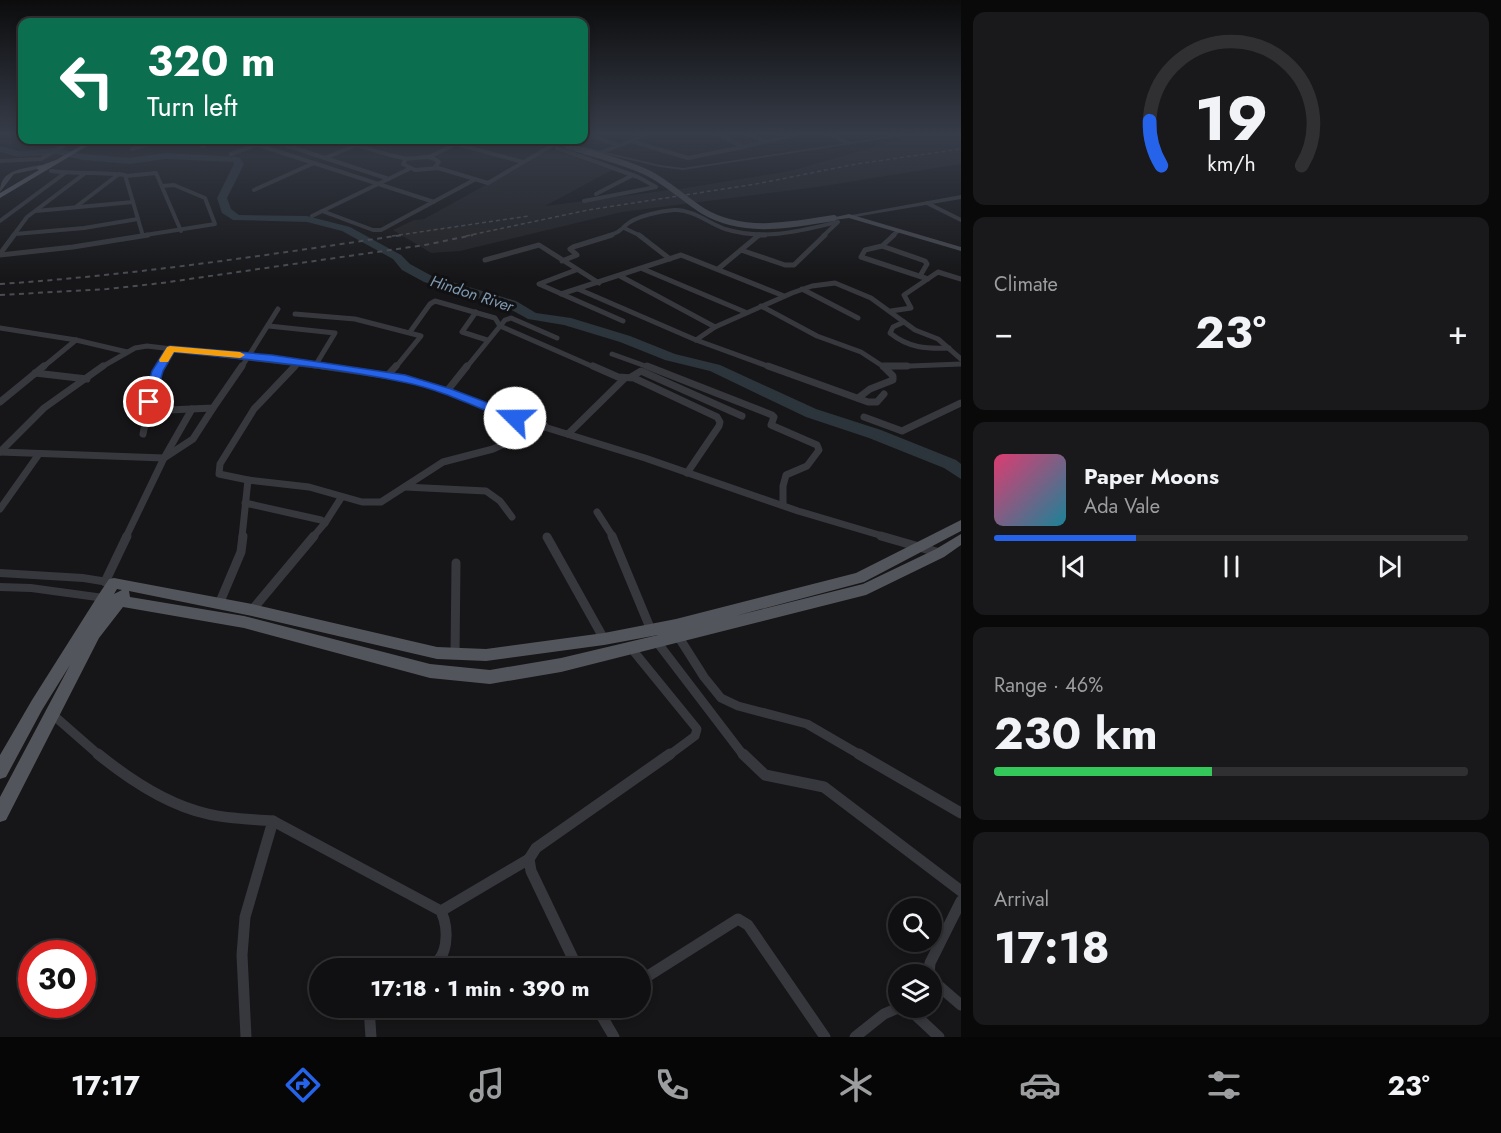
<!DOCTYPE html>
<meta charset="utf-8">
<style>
body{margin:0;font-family:Jost,sans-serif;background:#19191b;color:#f1f3f6;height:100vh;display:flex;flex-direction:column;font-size:22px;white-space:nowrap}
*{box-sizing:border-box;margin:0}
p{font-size:20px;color:#9c9d9f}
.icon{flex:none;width:33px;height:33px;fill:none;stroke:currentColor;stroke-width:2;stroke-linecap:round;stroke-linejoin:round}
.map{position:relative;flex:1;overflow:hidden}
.panel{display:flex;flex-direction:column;gap:12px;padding:12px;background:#09090a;width:540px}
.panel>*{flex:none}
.guide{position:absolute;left:18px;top:18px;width:570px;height:126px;border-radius:12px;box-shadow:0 3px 9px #0003,0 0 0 2px #303032;background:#0b6e4f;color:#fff;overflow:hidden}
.controls{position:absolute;left:888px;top:898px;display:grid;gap:12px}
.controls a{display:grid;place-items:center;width:54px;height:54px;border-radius:50%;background:#101012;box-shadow:0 3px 9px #0003,0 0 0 2px #303032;font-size:30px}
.speed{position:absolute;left:18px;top:940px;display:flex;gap:12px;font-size:30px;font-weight:700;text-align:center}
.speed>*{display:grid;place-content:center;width:78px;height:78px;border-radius:50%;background:#101012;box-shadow:0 3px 9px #0003,0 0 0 2px #303032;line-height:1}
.speed .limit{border:9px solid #d22;background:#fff;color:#111}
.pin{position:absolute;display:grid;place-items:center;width:51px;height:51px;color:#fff;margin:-26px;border:3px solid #fff;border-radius:50%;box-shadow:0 2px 6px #0007}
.me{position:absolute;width:66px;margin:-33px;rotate:292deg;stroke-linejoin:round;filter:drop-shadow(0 0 4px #0008)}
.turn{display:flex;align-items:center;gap:21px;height:126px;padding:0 30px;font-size:27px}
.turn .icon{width:78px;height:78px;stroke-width:2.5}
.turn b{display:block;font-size:42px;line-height:51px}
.big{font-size:45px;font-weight:700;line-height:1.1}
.panel .widget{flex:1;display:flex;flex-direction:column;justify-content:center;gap:9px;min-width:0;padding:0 21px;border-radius:12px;background:#19191b}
.panel .dial{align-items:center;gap:0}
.dial svg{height:156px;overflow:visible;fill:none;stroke:#303032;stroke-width:7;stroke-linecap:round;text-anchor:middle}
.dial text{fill:#f1f3f6;stroke:none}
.song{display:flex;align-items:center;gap:18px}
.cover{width:72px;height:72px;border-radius:9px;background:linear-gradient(135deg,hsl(340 70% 55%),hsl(190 70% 35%))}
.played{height:6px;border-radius:3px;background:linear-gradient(90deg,#2563eb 30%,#303032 30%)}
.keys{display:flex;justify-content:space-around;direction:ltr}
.heat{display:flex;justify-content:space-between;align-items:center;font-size:33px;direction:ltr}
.charge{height:9px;border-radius:4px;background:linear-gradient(90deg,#34c759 46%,#303032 0)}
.trip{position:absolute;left:309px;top:958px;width:342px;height:60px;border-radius:30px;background:#101012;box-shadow:0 3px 9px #0003,0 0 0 2px #303032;font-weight:700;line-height:60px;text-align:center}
.tab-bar{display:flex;height:96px;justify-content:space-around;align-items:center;background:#060607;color:#9c9d9f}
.tab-bar .icon{width:42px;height:42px}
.tab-bar .selected{color:#2563eb}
.tab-bar b{font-size:27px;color:#f1f3f6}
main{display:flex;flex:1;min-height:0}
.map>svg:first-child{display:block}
.built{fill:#222225}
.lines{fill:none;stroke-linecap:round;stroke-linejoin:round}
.river{fill:#2c353c;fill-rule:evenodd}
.minor-far4{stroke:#37383d;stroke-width:4}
.minor-far3{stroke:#37383d;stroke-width:5}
.minor-far2{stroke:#37383d;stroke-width:7}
.minor-far1{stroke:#37383d;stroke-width:9}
.minor{stroke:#37383d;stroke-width:11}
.tertiary{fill:#37383d;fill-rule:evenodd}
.secondary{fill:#45474d;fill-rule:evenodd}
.primary{fill:#53555c;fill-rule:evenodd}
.trunk{fill:#5b5e65;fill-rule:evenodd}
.rail-far1{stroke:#4a4c52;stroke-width:1.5;stroke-dasharray:4 3;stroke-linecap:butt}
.rail{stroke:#4a4c52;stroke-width:2;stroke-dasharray:5 4.5;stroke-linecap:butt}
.secondary-bridge{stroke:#45474d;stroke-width:6}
.route{fill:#2563eb;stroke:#184099;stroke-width:1.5}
.slow{fill:#f59e0b}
.labels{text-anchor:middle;stroke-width:6;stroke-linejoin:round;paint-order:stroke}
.far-water-label{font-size:16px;font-style:italic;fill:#7f9bb3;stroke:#111113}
</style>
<main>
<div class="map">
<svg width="961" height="1037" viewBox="0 0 961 1037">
<rect width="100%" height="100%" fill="#161618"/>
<!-- built -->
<path class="built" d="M921 134H961V164L817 187 622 212 460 251 431 253 393 230 414 220 424 219 551 149 612 170 545 206 686 188 790 171Z"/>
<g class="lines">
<!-- river -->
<path class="river" d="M0 146 18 151 57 148 83 154 129 158 166 153 239 157 244 164 227 198 231 209 239 215 307 216 350 227 401 255 410 264 432 276 516 301 536 313 571 318 630 336 675 354 720 365 816 409 881 430 956 460 961 464V479L944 468 869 438 806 417 710 371 665 360 620 342 564 325 528 319 506 307 424 282 402 270 393 259 342 231 307 222 233 220 222 213 217 198 234 164 233 162 166 159 129 164 83 160 57 154 18 157 0 152Z"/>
<!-- minor-far4 -->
<g class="minor-far4">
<path d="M586 134 618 145"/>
<path d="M749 134 764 141"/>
<path d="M829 134 848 143"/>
<path d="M188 140 204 146"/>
<path d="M243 140 434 202"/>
<path d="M270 140 389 179"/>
<path d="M340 140C361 146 382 154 403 158 416 161 427 152 439 162L435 167"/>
<path d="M441 140 523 162"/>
<path d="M76 141 80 140"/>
<path d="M631 141 645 134"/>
<path d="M106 142 115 140"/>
<path d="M743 147 794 135 791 134"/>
<path d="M132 149 162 140"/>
<path d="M602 152 631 141 688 158 743 147 718 134"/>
<path d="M231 154 259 144"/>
<path d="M429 157 464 140"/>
<path d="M325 158 368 140"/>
<path d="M406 159 403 164 415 170 438 168 488 183 558 142 557 148 638 177 656 187 584 201"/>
<path d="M0 161 41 159 63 146 57 145"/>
<path d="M51 171C76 174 100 172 125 175L143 236"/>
<path d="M126 176 156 173 181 231"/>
<path d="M254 190 314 163"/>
<path d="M596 194 633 175"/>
<path d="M927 203 961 220"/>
<path d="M77 206 119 174"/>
<path d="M36 211 133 202"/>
<path d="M322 211 373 230H381L474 180"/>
<path d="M312 216 409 169"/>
<path d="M0 221 65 173"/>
<path d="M624 228 641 236"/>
<path d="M15 234 84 228 138 219"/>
<path d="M13 236 27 217 84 174"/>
<path d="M139 236 215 224 205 198 174 185 162 186"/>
<path d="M607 236C618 233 618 232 626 225 636 216 661 211 674 210 691 209 709 223 725 229 764 241 800 231 838 222"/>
<path d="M823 236 837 223"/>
<path d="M892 236 897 232"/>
</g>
<!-- minor-far3 -->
<g class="minor-far3">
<path d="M639 235 670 259"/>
<path d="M758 235H765"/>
<path d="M894 235 882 246 865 250 861 257 928 279"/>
<path d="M882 246 925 261 927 264 920 276"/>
<path d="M741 250 785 265H794L825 235"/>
<path d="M0 254 14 235"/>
<path d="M0 255 73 247 148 235"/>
<path d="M485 260 539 245 599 283"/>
<path d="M562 261 577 255 570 249 573 247 612 235"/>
<path d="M643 269 745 312"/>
<path d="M718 269 759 235"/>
<path d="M576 270 539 284 623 321"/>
<path d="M620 276 715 327 792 293 812 286 835 283 871 298 915 330 938 339 961 359"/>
<path d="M578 289 696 340 773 368"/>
<path d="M802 289 858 318"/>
<path d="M561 294 681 255 784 296"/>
<path d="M761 306 817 336 861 352 884 367 961 364"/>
<path d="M891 311 911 308 904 295 938 272 961 279"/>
<path d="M476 312 462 332 487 340"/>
<path d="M295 314 355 319 421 336 395 368"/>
<path d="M904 322 893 327 890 333C909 348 926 349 949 348"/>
<path d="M269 326 335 333 315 366"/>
<path d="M0 328 76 340 127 352"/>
<path d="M410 332 430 304 435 301 495 318 500 326 596 368"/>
<path d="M696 340 715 327"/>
<path d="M612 354 651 368"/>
<path d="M42 368 76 340"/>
<path d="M100 368 135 348 147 346 332 368"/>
<path d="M161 368 170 349"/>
<path d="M241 368 278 309"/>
<path d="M294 368 298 363"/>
<path d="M466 368 505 320 511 318 557 338"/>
</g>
<!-- minor-far2 -->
<g class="minor-far2">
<path d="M322 366 405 378 447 391 515 418 645 458 798 511 886 537"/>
<path d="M593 366 618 377 634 378 717 417 720 422 719 426 687 473"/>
<path d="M647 366 772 415 774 417 771 425 817 445 819 450 807 466 786 475 783 486V505"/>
<path d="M768 366 868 402H877L884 394"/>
<path d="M883 366H907"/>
<path d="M35 373 87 379"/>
<path d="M388 375 396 366"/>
<path d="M631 377 641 371 742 416"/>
<path d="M447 391 467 366"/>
<path d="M858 398 870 389 893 380V376L884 367"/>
<path d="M0 402 44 366"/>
<path d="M147 411 213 408 242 366"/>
<path d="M864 417 902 431 961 403"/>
<path d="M143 434 154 381 161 366"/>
<path d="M568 434 625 378"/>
<path d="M0 452 44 408 103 366"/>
<path d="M0 452 164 458 193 439 213 408"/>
<path d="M248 480 219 474 220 464 254 409 295 366"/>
<path d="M405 487 486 491 500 501 512 517"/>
<path d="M245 503 321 520 325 523 313 537"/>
<path d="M0 509 39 454"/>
<path d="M597 512 613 537"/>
<path d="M325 523 341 498"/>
<path d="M126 537 164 458 192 409"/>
<path d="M242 537 248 480 309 487 362 502H381L443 462 493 449 545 426"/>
</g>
<!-- minor-far1 -->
<g class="minor-far1">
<path d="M612 536 651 630"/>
<path d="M881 536 940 553"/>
<path d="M547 537 604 639"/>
<path d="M105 582 127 536"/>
<path d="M219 604 241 552 243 536"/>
<path d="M252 610 314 536"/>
<path d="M678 636 704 677 721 698 738 706 807 724 862 756"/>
<path d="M657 642 744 756"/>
<path d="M631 648 697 729 695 736 668 756"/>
<path d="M455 654 456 563"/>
<path d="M52 714 100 756"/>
</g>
<!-- minor -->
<g class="minor">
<path d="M98 754C130 780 167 805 208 814 229 819 251 819 273 821L245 917 242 955 246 1037"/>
<path d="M743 754 765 775 824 787 961 891"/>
<path d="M859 754 961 813"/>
<path d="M273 821 441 911C449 929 450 961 426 968 418 970 410 969 402 969"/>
<path d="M441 911 529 859"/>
<path d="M578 969 531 871 529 859 536 848 670 754"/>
<path d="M929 975 930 963 961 901"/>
<path d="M932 980 961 1005"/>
<path d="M640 981 738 919 748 925 825 1037"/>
<path d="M369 1008 371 1037"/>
<path d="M597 1008 614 1037"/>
<path d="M904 1008 909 1009 939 1037"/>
<path d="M855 1037 884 1014 898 1008"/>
</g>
<!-- tertiary -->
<g class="tertiary">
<path d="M906 134H915L683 170 660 167 556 142 558 141 660 165 683 168Z"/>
<path d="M961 195V199L849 218 846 216Z"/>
<path d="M0 569 83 574 114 579 117 580 119 583 117 586 114 587 83 582 0 577Z"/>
<path d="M0 583 31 584 104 594 108 595 109 598 108 601 104 602 31 592 0 591Z"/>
</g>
<!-- secondary -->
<g class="secondary">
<path d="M546 140H553L570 146 565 147Z"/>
<path d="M40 165 43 167 42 168 14 174 0 192C0 169 23 169 40 165Z"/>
<path d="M849 214 961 247V251L849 218 834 220 831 218Z"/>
</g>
<!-- primary -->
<path class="primary" d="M961 520V531L864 582 735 616 863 584 936 549 961 534V545L944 557 866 595 561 672 490 684 430 678 244 628 123 607 99 638 6 820 0 822V797L70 665 42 710 6 777 0 779V755L32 700 99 594 109 579 114 578 252 604 437 647 486 649 604 633 676 619 856 573ZM117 589 122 590 114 594ZM129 591 252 616 437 659 486 661 604 645 658 635 561 658 490 670 430 664 244 616 130 597Z"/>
<!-- trunk -->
<path class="trunk" d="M91 140H97L0 198V193L39 170 37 169V167L56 160Z"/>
<!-- rail-far1 -->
<g class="rail-far1">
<path d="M392 236 529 216"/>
<path d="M466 236 588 210 756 184 856 164 961 149"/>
</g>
<!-- rail -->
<g class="rail">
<path d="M0 284C135 275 268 255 402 235"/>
<path d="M0 295 107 289 162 283 425 245 473 235"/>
</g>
<!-- secondary-bridge -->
<path class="secondary-bridge" d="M567 146C595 155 624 161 650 174 669 184 685 200 703 211 743 235 791 225 834 218"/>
</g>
<!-- sky -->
<linearGradient id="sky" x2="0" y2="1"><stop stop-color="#0c0c0d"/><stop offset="0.48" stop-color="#363c48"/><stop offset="1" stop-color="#363c48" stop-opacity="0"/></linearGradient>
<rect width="961" height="279" fill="url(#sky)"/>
<!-- route -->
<path class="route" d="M170 346 272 355 405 375 451 389 520 415 521 418 515 422 511 421C476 407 440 389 403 382 328 366 250 360 174 352L163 371 154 402 153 405H145L143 402 152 371 167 347Z"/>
<!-- slow -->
<path class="slow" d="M170 346 240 352 245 355 240 358 174 352 168 362H160L159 360 167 347Z"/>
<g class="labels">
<!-- far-water labels -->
<g class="far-water-label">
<text transform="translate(472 293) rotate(18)" y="6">Hindon River</text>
</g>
</g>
</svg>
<div class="controls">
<a><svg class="icon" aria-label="search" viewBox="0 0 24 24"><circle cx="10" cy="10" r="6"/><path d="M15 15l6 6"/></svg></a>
<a><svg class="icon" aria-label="layers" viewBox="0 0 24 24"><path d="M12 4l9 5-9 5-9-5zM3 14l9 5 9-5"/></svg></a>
</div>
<div class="speed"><div class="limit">30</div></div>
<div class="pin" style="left:149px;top:402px;background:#d93025"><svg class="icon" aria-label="arrive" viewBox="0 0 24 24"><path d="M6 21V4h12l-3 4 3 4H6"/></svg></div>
<svg class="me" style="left:515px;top:418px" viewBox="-20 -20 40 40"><circle r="19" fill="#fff"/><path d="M0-13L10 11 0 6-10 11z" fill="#2563eb"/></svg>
<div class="trip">17:18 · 1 min · 390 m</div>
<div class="guide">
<div class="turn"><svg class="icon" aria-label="left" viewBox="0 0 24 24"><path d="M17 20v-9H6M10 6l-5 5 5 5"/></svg><div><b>320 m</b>Turn left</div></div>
</div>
</div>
<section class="panel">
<div class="widget dial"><svg viewBox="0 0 100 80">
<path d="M14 69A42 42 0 1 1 86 69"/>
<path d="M14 69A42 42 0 0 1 8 46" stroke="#2563eb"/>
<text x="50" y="56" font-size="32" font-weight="700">19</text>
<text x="50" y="72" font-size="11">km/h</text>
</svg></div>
<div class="widget"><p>Climate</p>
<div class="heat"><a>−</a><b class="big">23°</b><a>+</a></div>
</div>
<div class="widget">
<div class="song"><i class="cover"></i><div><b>Paper Moons</b><p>Ada Vale</p></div></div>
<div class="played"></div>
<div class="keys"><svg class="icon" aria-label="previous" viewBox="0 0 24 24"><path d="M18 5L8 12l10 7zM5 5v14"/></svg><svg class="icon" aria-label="pause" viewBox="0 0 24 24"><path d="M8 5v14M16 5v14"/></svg><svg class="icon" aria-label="next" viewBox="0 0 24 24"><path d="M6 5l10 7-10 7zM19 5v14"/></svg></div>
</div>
<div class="widget"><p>Range · 46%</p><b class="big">230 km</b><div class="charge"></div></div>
<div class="widget"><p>Arrival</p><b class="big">17:18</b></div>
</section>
</main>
<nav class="tab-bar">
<b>17:17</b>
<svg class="icon selected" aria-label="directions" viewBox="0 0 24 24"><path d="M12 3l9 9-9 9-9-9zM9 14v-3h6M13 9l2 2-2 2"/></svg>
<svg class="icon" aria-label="music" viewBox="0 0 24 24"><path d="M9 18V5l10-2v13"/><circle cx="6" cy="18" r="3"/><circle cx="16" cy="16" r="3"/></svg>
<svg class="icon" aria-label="phone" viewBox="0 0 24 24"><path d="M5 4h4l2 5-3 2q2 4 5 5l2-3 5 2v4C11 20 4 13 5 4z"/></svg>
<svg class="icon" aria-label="climate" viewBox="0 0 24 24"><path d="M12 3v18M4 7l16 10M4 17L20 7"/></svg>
<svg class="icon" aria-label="car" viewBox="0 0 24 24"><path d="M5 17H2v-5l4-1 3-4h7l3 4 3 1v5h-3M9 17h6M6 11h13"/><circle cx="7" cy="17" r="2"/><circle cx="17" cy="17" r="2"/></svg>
<svg class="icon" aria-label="filters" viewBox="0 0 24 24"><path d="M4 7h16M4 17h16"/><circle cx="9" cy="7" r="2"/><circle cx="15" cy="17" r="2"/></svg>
<b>23°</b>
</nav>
